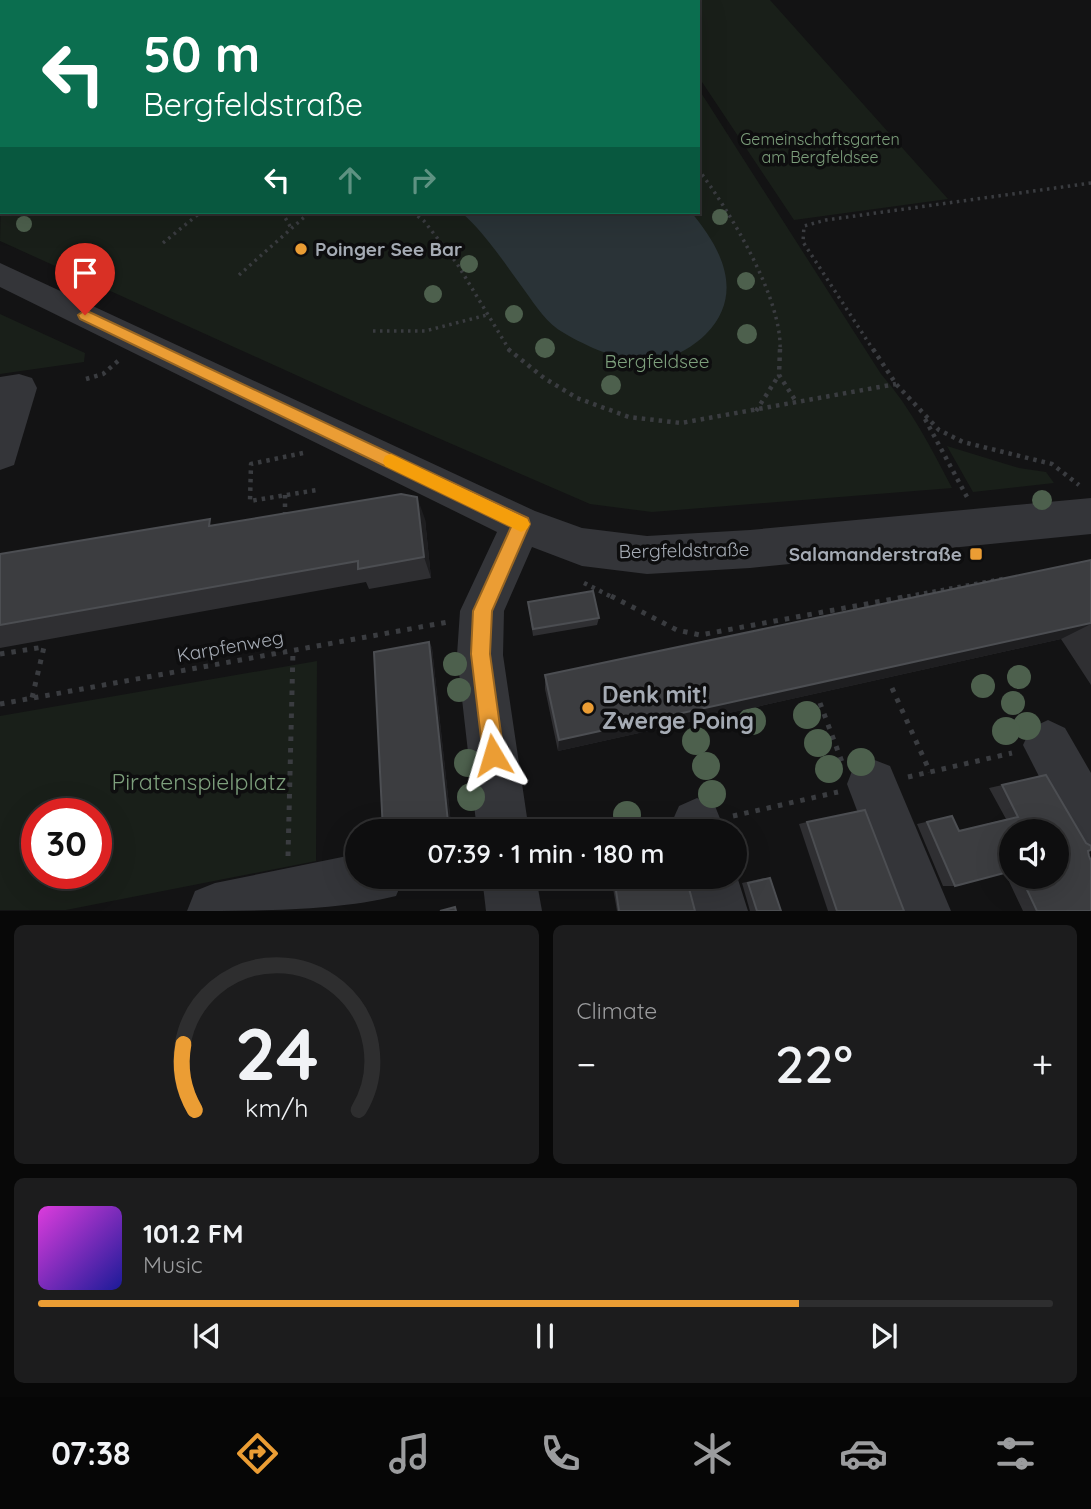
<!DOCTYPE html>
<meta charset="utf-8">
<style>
body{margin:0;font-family:Quicksand,sans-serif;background:#1c1c1d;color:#f1f3f6;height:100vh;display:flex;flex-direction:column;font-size:26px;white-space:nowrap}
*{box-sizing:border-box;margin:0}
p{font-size:23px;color:#9b9c9e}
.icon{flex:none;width:38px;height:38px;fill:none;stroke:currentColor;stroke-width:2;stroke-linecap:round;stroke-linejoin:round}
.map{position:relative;height:911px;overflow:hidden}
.drawer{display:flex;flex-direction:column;gap:14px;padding:14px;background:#080808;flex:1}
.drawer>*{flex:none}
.banner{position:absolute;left:0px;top:0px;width:700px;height:214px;box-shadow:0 7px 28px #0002,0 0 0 2px #2e2e2f;background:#0b6e4f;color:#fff;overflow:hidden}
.buttons{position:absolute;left:999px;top:819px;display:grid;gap:14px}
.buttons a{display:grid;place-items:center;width:70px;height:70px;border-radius:50%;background:#0e0e0f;box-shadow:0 7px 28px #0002,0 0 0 2px #2e2e2f;font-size:35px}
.speed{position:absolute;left:21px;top:798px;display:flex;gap:14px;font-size:35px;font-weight:700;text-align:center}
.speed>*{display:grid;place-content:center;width:91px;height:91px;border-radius:50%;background:#0e0e0f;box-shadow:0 7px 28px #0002,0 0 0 2px #2e2e2f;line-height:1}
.speed .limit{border:10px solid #d22;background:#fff;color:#111}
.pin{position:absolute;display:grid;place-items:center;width:60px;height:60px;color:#fff;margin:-72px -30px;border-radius:50% 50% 50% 0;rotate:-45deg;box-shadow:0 0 7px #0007}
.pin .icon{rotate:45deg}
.me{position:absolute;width:77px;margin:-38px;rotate:353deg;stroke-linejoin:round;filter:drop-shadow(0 0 5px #0008)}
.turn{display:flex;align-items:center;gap:24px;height:147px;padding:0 28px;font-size:32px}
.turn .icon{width:91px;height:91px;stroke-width:2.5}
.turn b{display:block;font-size:49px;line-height:60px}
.lanes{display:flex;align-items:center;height:66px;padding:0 28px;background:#0003;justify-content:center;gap:35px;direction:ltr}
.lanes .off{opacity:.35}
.big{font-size:52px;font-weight:600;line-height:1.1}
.drawer .tile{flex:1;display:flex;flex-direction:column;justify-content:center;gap:10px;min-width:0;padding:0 24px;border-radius:10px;background:#1c1c1d}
.drawer .dial{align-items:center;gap:0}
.dial svg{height:182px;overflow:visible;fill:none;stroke:#2e2e2f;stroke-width:7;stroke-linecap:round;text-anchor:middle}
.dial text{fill:#f1f3f6;stroke:none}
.song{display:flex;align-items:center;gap:21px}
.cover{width:84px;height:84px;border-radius:10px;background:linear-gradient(135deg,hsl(300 70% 55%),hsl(240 70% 35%))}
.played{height:7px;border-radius:4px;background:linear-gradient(90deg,#eb9d34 75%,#2e2e2f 75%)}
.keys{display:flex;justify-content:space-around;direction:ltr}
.heat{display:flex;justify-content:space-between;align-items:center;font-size:38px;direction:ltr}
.drawer .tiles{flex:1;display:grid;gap:14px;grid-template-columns:1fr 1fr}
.tile:last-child{grid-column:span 2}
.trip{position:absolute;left:345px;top:819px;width:402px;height:70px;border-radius:35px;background:#0e0e0f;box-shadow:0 7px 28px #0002,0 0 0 2px #2e2e2f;font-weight:600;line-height:70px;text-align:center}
.menu{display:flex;height:112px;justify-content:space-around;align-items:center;background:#060606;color:#9b9c9e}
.menu .icon{width:49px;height:49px}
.menu .active{color:#eb9d34}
.menu b{font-size:32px;color:#f1f3f6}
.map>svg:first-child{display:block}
.green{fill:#191f19;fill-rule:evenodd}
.water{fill:#2a3337}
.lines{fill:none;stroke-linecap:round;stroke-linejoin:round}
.path-far3{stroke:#3a3c40;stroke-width:2.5;stroke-dasharray:2.5 3.5;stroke-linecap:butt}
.path-far2{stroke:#3a3c40;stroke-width:3.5;stroke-dasharray:2.5 4.5;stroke-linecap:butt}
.path-far1{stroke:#3a3c40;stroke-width:4.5;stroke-dasharray:3.5 5;stroke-linecap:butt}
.path{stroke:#3a3c40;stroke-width:5;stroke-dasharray:4.5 7;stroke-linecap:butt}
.minor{fill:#343539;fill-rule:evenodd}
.tree{fill:#4d604d}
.wall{fill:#2f2f32;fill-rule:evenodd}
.shaded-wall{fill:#1e1e20}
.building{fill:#3c3d40;stroke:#4c4e52;stroke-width:2}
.route{fill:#eb9d34;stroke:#962;stroke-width:2}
.slow{fill:#f59e0b}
.poi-dot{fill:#eb9d34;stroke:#0e0e0f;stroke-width:2.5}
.labels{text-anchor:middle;stroke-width:7;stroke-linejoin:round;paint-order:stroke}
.far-park-label{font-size:16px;fill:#7d9f7c;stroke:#0e0e0f}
.poi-label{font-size:19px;font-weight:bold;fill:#a5abb4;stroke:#0e0e0f;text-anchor:start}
.park-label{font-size:19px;fill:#7d9f7c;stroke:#0e0e0f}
.street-label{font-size:19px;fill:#a5abb4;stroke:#0e0e0f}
.near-poi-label{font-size:23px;font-weight:bold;fill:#a5abb4;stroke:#0e0e0f;text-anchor:start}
.near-park-label{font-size:23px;fill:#7d9f7c;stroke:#0e0e0f}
</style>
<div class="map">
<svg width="1091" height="911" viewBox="0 0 1091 911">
<rect width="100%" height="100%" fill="#131314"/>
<!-- green -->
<g class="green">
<path d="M375 0H642L643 2H360Z"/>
<path d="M648 0H770L948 199 794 220 698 76V2Z"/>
<path d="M698 88 881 374C911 408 931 448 952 488L652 512 590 504 362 405 0 241 2 152V212H698Z"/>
<path d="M0 314 85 353 84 362 0 374Z"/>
<path d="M947 446 1019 468 1046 472 1054 483 973 492Z"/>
<path d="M317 661 316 861 66 910H0V716ZM37 814H96V873H37Z"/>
</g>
<!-- water -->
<path class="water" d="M461 212H691C722 249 745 294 706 334 694 346 677 356 660 360 632 367 589 348 564 333 547 324 536 306 525 291 505 264 486 234 461 212Z"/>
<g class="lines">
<!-- path-far3 -->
<g class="path-far3">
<path d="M587 0 590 2"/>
<path d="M389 2 404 0"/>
</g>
<!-- path-far2 -->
<g class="path-far2">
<path d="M698 169C729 210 783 299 780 351"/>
<path d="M282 212 291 228"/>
<path d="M412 212 424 221 456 262 510 351"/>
<path d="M163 243 201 212"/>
<path d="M239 275 310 212"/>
<path d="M373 331H425L487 315"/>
<path d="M874 351 803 242 804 226 826 220 1091 183"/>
</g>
<!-- path-far1 -->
<g class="path-far1">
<path d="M508 349 544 378 577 398 629 417 681 423 896 384"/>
<path d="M780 349 779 375 797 403"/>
<path d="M873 349 896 384 939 430 963 442 1052 464 1079 485"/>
<path d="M86 379 103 374 118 361"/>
<path d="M756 411 779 375"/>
<path d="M925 419 967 497"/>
<path d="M303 453 251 464 250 501 317 490"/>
<path d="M285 495V516"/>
<path d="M584 583 614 598"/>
<path d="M899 598 1003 579"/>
</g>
<!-- path -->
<g class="path">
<path d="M611 596 677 630 700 635 909 596"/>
<path d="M0 654 44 647 32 698"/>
<path d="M892 688 930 772"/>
<path d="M820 703 842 762"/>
<path d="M0 704 448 622"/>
<path d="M908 777 1012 753"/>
<path d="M733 816 838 792"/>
<path d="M288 856 293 650"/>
</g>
<!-- minor -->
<g class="minor">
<path d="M167 0H189L165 2Z"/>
<path d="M0 131H2L0 149Z"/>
<path d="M0 263 535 511 582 528 647 536 750 530 1091 498V534L750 568 647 574 582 566 532 547 504 611 503 655 529 831H477L457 655 460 611 497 532 0 287Z"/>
<path d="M19 374 32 378 37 388 14 465 0 470V377Z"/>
<path d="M1048 720 1065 728 1091 773V851L1073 843 1023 745 1031 728Z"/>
<path d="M872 759 890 766 951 911H895L847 784 854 766Z"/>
<path d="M697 798 715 806 725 831H673L671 824 679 806Z"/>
<path d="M357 854V877H404L396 896C337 911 252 911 187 911L195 891 215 883Z"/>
<path d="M735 870 748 911H692L684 877H735Z"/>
<path d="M482 877H536L542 911H486Z"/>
</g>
</g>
<!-- trees -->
<g class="tree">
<circle cx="720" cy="217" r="8"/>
<circle cx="24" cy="224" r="8"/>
<circle cx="469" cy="264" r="9"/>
<circle cx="746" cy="281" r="9"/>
<circle cx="433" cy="294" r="9"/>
<circle cx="514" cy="314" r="9"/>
<circle cx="747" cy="334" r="10"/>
<circle cx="545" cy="348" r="10"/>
<circle cx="611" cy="385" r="10"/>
<circle cx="1042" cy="500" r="10"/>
<circle cx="455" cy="664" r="12"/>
<circle cx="1019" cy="677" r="12"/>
<circle cx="983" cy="686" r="12"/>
<circle cx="459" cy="690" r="12"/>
<circle cx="1013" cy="703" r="12"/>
<circle cx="807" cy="715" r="14"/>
<circle cx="752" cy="721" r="14"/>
<circle cx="1027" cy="726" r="14"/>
<circle cx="1006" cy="731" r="14"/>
<circle cx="696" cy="741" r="14"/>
<circle cx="818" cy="743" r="14"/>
<circle cx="861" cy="762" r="14"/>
<circle cx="468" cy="763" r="14"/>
<circle cx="706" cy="766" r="14"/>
<circle cx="829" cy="769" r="14"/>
<circle cx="712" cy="794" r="14"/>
<circle cx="471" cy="797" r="14"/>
<circle cx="627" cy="815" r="14"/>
</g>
<!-- wall -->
<g class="wall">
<path d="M0 0 2 2V51L0 50Z"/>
<path d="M425 519 431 578 369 589 366 582 0 648V554L215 525Z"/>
<path d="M1091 560V685L1061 639 558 751 545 689V675Z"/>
<path d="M528 602 599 618 597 625 533 636Z"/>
<path d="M429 642 432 648 451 824 418 831H383Z"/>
<path d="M1046 775 1088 851 1091 911H1023L1005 873 955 886H943L917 824 952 816 958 831 1006 819 989 788ZM1012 831 1057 877H1012Z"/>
<path d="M807 822 904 911H828L799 824Z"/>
<path d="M611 877H687H686L695 911H617Z"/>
<path d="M764 878H770L781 911H750L742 883Z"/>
</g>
<!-- shaded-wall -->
<g class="shaded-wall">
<path d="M417 497 425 519 431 578 424 557Z"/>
<path d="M1091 623V624L1061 639 558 751 559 740Z"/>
<path d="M429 642 432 648 451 824 448 822Z"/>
</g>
<!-- building -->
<g class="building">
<path d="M0 0H85L95 2H2V39H0Z"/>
<path d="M401 494 417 497 424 557 358 569V561L0 625V554L210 519 209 526Z"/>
<path d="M1091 560V623L559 740 545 675Z"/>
<path d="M593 591 599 618 533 629 528 602Z"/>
<path d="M429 642 448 822 406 831H383L374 652Z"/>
<path d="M1046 775 1086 843 1091 846V850L1088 851 1089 856 1091 861V911H1037L1021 877H1057V831H1012V871L955 886 927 822 952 816 959 831 1018 817 1002 785Z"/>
<path d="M865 810 904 911H837L807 822Z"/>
<path d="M614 877H687H686L695 911H619Z"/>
<path d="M770 878 781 911H757L748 883Z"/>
<path d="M455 907 456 911H440Z"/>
</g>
<!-- route -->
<path class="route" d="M85 310 528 518 530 524 492 611 490 654 504 755 501 763 493 766 486 763 483 755 471 654 473 611 511 527 80 319 78 315Z"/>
<!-- slow -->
<path class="slow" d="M391 454 527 519 530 524 527 529 521 532 515 529 385 466 383 461 385 456Z"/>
<!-- markers -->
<g class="poi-dot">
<circle cx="301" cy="249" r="7"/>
<rect x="969" y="547" width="14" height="14" rx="3.5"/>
<circle cx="588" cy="708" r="7"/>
</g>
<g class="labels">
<!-- far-park labels -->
<g class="far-park-label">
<text x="820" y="145">Gemeinschaftsgarten<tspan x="820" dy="18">am Bergfeldsee</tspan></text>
</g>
<!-- poi labels -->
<g class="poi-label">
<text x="315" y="256">Poinger See Bar</text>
<text x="962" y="561" text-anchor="end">Salamanderstraße</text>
</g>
<!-- park labels -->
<g class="park-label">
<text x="657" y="368">Bergfeldsee</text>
</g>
<!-- street labels -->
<g class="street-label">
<text transform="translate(684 550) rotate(-1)" y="7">Bergfeldstraße</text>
<text transform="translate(230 646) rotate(-10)" y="7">Karpfenweg</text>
</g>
<!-- near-poi labels -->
<g class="near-poi-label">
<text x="602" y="703">Denk mit!<tspan x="602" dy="26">Zwerge Poing</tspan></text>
</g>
<!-- near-park labels -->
<g class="near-park-label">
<text x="199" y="790">Piratenspielplatz</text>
</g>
</g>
</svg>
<div class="buttons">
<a><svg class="icon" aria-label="sound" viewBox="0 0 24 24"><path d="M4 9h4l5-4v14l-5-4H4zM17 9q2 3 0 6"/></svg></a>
</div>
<div class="speed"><div class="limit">30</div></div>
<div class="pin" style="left:85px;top:315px;background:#d93025"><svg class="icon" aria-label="arrive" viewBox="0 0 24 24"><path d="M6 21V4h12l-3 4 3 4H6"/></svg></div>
<svg class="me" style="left:493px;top:755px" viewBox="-20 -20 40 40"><path d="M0-17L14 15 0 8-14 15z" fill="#eb9d34" stroke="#fff" stroke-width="4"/></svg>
<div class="trip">07:39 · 1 min · 180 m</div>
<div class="banner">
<div class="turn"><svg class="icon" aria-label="left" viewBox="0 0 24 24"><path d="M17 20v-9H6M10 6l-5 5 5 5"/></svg><div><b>50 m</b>Bergfeldstraße</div></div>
<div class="lanes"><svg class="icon" aria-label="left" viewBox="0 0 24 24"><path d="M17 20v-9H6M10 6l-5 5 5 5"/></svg><svg class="icon off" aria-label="ahead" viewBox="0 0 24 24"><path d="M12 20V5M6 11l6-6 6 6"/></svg><svg class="icon off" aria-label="right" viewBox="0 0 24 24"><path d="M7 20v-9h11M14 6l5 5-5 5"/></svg></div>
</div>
</div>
<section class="drawer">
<div class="tiles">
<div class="tile dial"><svg viewBox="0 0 100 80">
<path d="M14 69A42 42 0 1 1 86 69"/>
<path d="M14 69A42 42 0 0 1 9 40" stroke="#eb9d34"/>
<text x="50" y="56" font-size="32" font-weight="700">24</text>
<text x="50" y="72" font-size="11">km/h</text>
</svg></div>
<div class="tile"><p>Climate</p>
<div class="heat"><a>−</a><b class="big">22°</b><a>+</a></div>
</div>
<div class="tile">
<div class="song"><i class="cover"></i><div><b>101.2 FM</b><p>Music</p></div></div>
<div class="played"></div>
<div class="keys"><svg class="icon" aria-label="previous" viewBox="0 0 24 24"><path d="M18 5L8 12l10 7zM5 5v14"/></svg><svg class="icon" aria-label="pause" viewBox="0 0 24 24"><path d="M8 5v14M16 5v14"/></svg><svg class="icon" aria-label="next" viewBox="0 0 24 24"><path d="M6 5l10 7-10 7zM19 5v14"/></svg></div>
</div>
</div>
</section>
<nav class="menu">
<b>07:38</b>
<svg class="icon active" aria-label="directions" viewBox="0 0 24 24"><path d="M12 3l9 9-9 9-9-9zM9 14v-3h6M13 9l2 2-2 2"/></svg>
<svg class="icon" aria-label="music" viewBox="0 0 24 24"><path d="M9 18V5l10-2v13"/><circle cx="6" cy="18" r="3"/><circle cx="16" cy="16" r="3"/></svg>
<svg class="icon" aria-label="phone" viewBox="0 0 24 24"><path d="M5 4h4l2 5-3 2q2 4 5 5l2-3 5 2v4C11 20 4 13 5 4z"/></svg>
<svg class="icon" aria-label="climate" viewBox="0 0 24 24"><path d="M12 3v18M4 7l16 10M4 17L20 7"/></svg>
<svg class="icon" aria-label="car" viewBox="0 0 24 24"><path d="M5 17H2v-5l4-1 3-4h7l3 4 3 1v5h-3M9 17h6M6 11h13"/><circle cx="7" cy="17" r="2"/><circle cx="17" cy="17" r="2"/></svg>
<svg class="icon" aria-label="filters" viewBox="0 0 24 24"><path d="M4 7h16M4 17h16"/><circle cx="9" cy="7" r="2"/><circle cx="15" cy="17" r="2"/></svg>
</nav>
